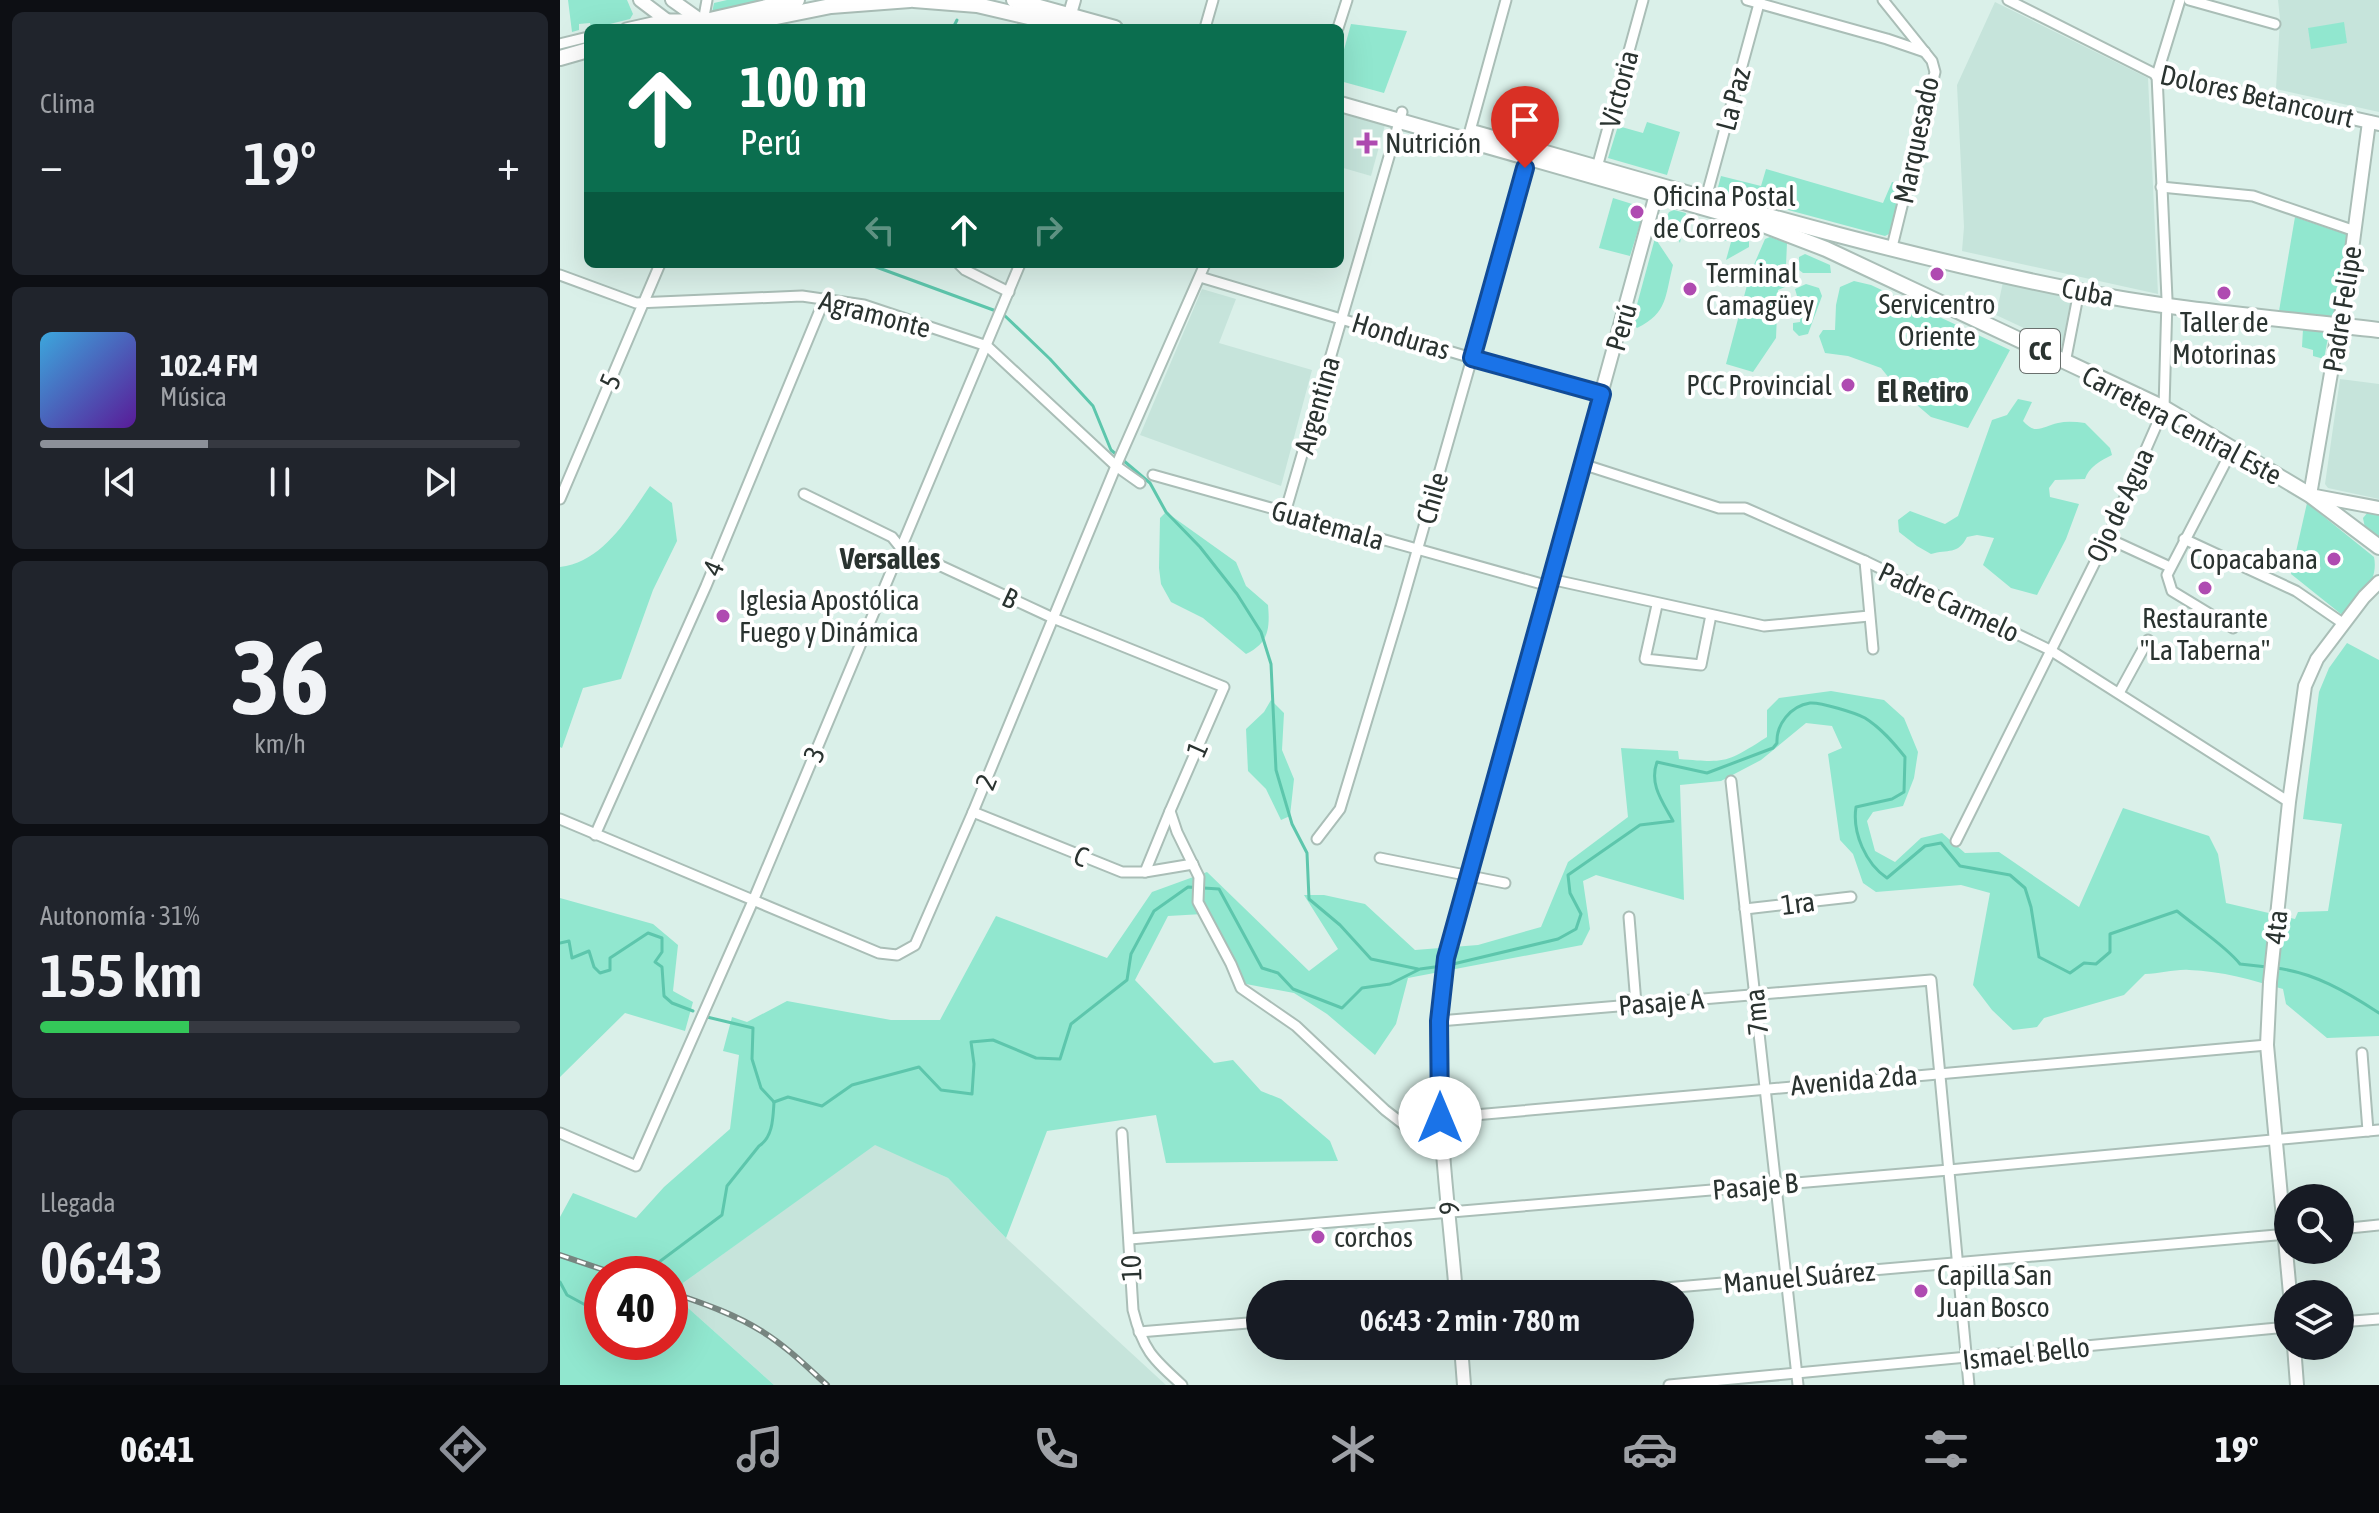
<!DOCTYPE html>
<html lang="es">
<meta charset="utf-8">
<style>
body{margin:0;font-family:"Asap Condensed",sans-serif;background:#20242c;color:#f1f3f6;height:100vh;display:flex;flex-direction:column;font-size:30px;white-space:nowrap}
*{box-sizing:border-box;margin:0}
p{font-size:26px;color:#9ea1a6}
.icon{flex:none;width:44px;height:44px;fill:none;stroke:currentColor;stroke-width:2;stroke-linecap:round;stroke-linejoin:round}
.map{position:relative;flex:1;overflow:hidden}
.details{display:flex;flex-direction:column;gap:12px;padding:12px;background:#0d0f14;width:560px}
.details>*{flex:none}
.hud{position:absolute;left:24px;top:24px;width:760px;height:244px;border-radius:12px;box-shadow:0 8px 32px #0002;background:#0b6e4f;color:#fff;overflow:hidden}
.buttons{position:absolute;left:1714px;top:1184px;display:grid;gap:16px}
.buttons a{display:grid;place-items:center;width:80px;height:80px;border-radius:50%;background:#171b24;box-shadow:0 8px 32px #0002;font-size:40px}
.speed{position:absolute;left:24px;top:1256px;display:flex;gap:16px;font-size:40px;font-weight:700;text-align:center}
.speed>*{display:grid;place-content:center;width:104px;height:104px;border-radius:50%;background:#171b24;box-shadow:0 8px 32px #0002;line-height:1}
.speed .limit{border:12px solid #d22;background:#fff;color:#111}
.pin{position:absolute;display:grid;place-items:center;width:68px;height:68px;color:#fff;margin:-82px -34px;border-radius:50% 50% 50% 0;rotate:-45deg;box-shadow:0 0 8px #0007}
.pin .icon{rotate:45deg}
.me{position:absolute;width:88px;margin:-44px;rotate:0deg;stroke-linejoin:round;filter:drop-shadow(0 0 6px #0008)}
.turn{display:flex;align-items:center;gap:28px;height:168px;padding:0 24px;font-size:36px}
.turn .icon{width:104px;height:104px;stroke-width:2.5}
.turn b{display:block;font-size:56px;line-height:68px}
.lanes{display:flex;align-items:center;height:76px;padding:0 24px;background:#0003;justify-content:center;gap:40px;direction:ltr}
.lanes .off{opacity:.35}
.big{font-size:60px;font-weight:600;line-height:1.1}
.details .card{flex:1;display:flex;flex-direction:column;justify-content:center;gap:12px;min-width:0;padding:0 28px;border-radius:12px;background:#20242c}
.details .dial{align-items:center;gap:0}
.dial b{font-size:104px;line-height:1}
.song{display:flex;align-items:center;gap:24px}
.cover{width:96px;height:96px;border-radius:12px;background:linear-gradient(135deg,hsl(200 70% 55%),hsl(270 70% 35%))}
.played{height:8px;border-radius:4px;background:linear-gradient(90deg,#8c9099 35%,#363941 35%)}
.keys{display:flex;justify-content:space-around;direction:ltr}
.heat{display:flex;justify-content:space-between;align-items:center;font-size:44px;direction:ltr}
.charge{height:12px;border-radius:6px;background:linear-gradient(90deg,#34c759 31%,#363941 0)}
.trip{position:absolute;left:686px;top:1280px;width:448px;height:80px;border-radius:40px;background:#171b24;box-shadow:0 8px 32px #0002;font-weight:600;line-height:80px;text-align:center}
.tabs{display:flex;height:128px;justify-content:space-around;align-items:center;background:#090b0e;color:#9ea1a6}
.tabs .icon{width:56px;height:56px}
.tabs .selected{color:#8c9099}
.tabs b{font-size:36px;color:#f1f3f6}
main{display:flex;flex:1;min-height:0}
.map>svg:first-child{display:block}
.built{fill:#c6e4db}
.green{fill:#91e7cf;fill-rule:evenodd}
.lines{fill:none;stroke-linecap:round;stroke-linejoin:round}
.stream{stroke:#5dc6ac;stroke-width:3}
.street-casing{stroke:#aabeb7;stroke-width:13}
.secondary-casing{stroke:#aabeb7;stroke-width:16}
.primary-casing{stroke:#aabeb7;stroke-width:18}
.street{stroke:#fff;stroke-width:9}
.secondary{stroke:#fff;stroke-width:12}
.primary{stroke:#fff;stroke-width:14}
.rail-casing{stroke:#778580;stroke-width:6}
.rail{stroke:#fff;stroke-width:3;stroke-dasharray:9;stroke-linecap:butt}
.route-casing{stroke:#114b97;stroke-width:20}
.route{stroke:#1a73e8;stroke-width:14}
.poi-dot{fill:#af4bb1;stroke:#fff;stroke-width:3}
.labels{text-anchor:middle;stroke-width:8;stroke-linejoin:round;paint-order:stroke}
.shield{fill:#fff;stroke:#6a706e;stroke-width:2}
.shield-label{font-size:26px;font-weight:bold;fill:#2a3330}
.street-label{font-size:28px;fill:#2a3330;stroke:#fff}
.poi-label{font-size:28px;fill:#2a3330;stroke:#fff;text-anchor:start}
.neighbourhood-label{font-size:30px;font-weight:bold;fill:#2a3330;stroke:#fff}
</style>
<main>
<section class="details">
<div class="card"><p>Clima</p>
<div class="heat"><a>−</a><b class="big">19°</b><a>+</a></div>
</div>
<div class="card">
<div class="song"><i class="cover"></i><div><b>102.4 FM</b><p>Música</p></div></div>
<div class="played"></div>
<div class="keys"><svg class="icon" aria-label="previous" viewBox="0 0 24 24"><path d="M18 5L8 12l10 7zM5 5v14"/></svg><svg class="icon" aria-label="pause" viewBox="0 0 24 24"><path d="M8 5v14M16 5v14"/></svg><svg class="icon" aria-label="next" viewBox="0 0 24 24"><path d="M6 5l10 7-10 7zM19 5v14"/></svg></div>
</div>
<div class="card dial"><b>36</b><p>km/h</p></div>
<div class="card"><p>Autonomía · 31%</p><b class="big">155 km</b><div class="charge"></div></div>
<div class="card"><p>Llegada</p><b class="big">06:43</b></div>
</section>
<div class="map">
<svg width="1819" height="1385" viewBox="0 0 1819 1385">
<rect width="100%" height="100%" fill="#daf0e9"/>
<!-- built -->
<g class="built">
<path d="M1718 0H1819V112L1716 89 1720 19Z"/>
<path d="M1435 2 1588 78 1598 294 1402 251 1404 227 1397 85Z"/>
<path d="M780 113 825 125 811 176 780 167Z"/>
<path d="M1443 282 1512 298 1502 346 1436 315Z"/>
<path d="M642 289 676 299 659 343 752 370 721 486 580 435Z"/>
<path d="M1780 379 1819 384V499L1768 488 1765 484Z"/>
<path d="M315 1144 388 1178 446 1238 606 1385H214L127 1307 123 1283Z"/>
</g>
<!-- green -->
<g class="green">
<path d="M8 0H67L73 14 70 19 34 28H31L30 23 19 24V30L12 32Z"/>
<path d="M167 0H210L152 13 154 3Z"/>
<path d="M1784 22 1787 43 1751 49 1748 28Z"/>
<path d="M791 24 847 31 824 93 780 81V64Z"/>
<path d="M1087 122 1120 132 1107 175 1048 158 1058 126 1083 133Z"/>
<path d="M1206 169 1323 203 1332 182 1343 184 1329 234 1325 236 1157 191 1161 176 1201 186Z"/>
<path d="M1053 198 1085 208 1070 256 1039 248Z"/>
<path d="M1114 210 1126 213 1120 243 1106 218 1109 212Z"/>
<path d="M1735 217 1788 235 1776 317 1719 311Z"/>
<path d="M1148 220 1189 232V247L1166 260 1171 242 1145 235V225Z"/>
<path d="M1210 237 1227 243 1225 287 1218 290 1216 338 1193 372 1166 364 1190 274 1205 239Z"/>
<path d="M1095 238 1113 265C1105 296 1108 313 1077 328L1072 323Z"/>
<path d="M1245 254 1270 265 1271 273H1243L1239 270V257Z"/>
<path d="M1294 281 1311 285 1450 350 1408 428 1371 417 1338 389 1321 368 1288 356 1265 353 1259 336 1263 330H1275L1276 305 1280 287Z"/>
<path d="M1246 284 1259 288 1262 296 1248 334 1239 336 1233 330V323L1240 322 1242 298 1237 296 1235 289Z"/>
<path d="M1743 329 1769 332 1764 359 1753 356V350L1742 347Z"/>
<path d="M1458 399 1472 402 1463 421C1476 436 1483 426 1498 423 1507 421 1516 422 1525 423L1550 448 1552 455C1540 461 1529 467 1525 479L1495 480 1489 488 1490 497 1519 504 1506 539 1477 595 1451 588 1423 565 1434 538 1417 535 1407 537C1398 555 1388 549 1371 554L1357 546 1339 532 1338 520 1350 511 1385 524 1398 516 1432 420 1447 415Z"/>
<path d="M90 486 112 503 117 541 93 590 61 679 23 688 2 748 0 747V567C43 562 68 518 90 486Z"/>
<path d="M1747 503 1814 557C1819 581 1800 599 1786 618L1731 574Z"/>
<path d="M606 512 676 562 686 586 708 605C710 628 709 643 686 654L643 618 611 602 601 584 599 568 600 518Z"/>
<path d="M1808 512H1819V540L1805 528 1803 518Z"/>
<path d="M1787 643 1819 660V1036L1767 1038 1726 1004 1723 989C1692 980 1662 971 1629 970 1615 969 1600 974 1585 974L1564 995 1484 1018 1477 1027 1453 1030 1432 1010 1413 985 1430 893 1401 885 1316 892 1303 883 1293 854 1280 840 1268 754 1282 748 1272 726 1246 723 1201 760 1161 781 1120 785 1124 900 1036 875 1023 881 1030 929 1022 945 848 978 836 1024 815 1055 767 1014 734 993 686 984 643 914 608 916 575 980 654 1063 673 1060 701 1091 721 1099 770 1141 778 1161 606 1163 596 1115 487 1131 446 1238 388 1178 315 1145 123 1283 127 1307 214 1385H0V1217L13 1193 76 1218 104 1187 170 1129 179 1055 163 1051 172 1017 187 1022 227 1001 331 1020H380L436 916 547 958 592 892 647 872 749 971 778 949 744 895H764L805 904 855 950 918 945 981 927 1008 862 1068 817 1061 748 1118 751 1119 759C1167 763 1166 763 1207 737V710L1219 698 1271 691 1324 700 1344 718 1358 752 1354 778 1343 806 1313 812 1307 821 1315 851 1335 862 1361 838 1382 833 1405 853 1439 852 1519 907 1563 808 1649 836 1658 854 1666 903 1735 919 1738 912 1768 911 1782 824 1743 819 1759 692 1769 668ZM42 1274H110V1342H42Z"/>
<path d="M711 700 724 713 722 750 734 779 730 816 721 820 706 789 688 771 686 729 704 712Z"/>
<path d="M0 898 93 924 118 945 113 991 133 1002 125 1031 65 1013 0 1077Z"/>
</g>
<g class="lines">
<!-- stream -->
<g class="stream">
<path d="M393 28 397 20"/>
<path d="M308 264 436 311"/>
<path d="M443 314 490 359 533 406 551 450 590 483 606 512 640 547 677 594 701 632 711 664 716 770 732 824 747 853 749 899 780 925 811 959 858 969"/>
<path d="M0 943 9 941 12 958 29 951 34 967 40 973 50 970V958L88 933 102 938V952L95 962 102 967 104 996 112 1003 133 1011"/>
<path d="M889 965 998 939 1016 929 1021 914 1010 893 1008 875 1080 825 1113 821C1102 801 1089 784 1097 762L1147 773 1213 748 1217 743C1216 725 1230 706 1250 703 1260 702 1296 713 1305 718 1321 728 1333 742 1345 757L1344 792 1332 799 1296 807C1292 833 1306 864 1327 878L1365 846 1381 843 1400 866 1450 875 1465 888 1471 907 1479 957 1510 973 1524 963 1536 964 1550 952V934L1617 911C1636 927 1666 946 1680 964L1707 967"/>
<path d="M1715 968C1753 972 1787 992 1819 1013"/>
<path d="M147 1017 193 1028 192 1059 201 1088 214 1102"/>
<path d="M214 1102 228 1097 262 1106 292 1085 359 1067 381 1090 412 1094 414 1064 411 1042 433 1040 476 1058 500 1059 511 1024 567 980 571 954 594 911 628 887 659 889 702 968 718 973 733 989 782 1008 802 988 830 984 860 969 882 966"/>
<path d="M83 1274 162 1215 167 1186 199 1146C213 1137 213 1118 214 1102"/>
<path d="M0 1282 7 1295 42 1314"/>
</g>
<!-- street casing -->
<g class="street-casing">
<g id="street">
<path d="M1187 0 1327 39 1365 52"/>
<path d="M1323 0 1372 61 1375 72 1332 247"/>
<path d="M1448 0 1597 75"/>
<path d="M1629 0 1715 24"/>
<path d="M143 22 147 0"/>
<path d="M66 28 106 19H135"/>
<path d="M645 28 653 0"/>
<path d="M778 28 787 0"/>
<path d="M0 44 28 37"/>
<path d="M908 138 946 0"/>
<path d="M1036 171 1083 0"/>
<path d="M1601 187 1693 196 1795 231"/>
<path d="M1146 198 1200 0"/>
<path d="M399 264 405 270 449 292"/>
<path d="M0 275 76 303 242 296 304 305 427 346 556 466 580 483"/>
<path d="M640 277 912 358 841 607 780 809 757 839"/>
<path d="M1505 363 1519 291"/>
<path d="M1022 464 1159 508H1185L1305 561 1490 650 1729 802"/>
<path d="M593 475 989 586"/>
<path d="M244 494 332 537 340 547 493 618 664 687 610 811 617 832 639 877 638 902 671 964 681 988 736 1026 825 1110 883 1155"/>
<path d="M0 499 100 264"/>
<path d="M725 513 842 112"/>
<path d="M1547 538 1610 567"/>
<path d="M1624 539 1736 591 1784 624"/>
<path d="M1305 561 1313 649"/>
<path d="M990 579 1204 626 1309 616"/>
<path d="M1097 605 1085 659 1141 665 1151 615"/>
<path d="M1673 628 1612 591 1607 575 1673 448"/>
<path d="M1559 693 1588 640"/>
<path d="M1171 781 1238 1385"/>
<path d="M413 812 562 872H585L633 864"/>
<path d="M0 819 319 953 337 955 355 945 413 812 556 466 645 264"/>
<path d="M35 835 146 586 265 298"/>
<path d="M1396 841 1547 538 1604 408 1607 299 1597 75 1620 0"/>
<path d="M820 858 945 883"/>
<path d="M585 872 610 811"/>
<path d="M1185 909 1291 897"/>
<path d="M1069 917 1076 1004"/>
<path d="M879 1021 1371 980 1409 1385"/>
<path d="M1802 1053 1808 1131"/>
<path d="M880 1118 1707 1045"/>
<path d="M0 1133 76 1166 193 901 460 264"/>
<path d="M562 1133 573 1310C583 1350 592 1358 622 1385"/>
<path d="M1780 1229 1819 1225"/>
<path d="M570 1239 1389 1170 1819 1130"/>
<path d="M1036 1294 1728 1234"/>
<path d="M1780 1322 1819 1319"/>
<path d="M579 1332 700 1322"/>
<path d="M1109 1385 1728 1327"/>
</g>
</g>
<!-- secondary casing -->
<g class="secondary-casing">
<g id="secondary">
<path d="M80 0 117 28"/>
<path d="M112 0 143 22 147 28"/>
<path d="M507 24 514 0"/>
<path d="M1597 75 1819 124"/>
<path d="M1809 122 1791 257 1750 495 1819 508"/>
<path d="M970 152 912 358 1042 394"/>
<path d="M896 1294C887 1183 868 1069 886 958L1098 187"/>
<path d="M1730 1294 1707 1045 1710 982 1729 802 1745 686 1757 659 1804 597 1819 582"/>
<path d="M901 1346 904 1385"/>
<path d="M1734 1346 1737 1385"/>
</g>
</g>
<!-- primary casing -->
<g class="primary-casing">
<g id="primary">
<path d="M354 0 417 5 515 28"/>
<path d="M454 0 555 28"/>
<path d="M115 28 237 0"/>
<path d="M162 28 271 6 350 0"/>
<path d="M0 58 28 50"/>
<path d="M780 104 1201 224 1266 249 1604 408 1750 495 1819 547"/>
<path d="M915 133C1115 189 1315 251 1519 291 1618 311 1719 318 1819 330"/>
</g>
</g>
<!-- street -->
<use href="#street" class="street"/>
<!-- secondary -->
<use href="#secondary" class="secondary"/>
<!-- primary -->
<use href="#primary" class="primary"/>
<!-- rail casing -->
<g class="rail-casing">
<g id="rail">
<path d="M0 1255 56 1274"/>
<path d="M110 1292C142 1303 175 1314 203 1332 227 1347 246 1366 267 1385"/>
</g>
</g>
<!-- rail -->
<use href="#rail" class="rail"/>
</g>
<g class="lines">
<!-- route casing -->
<g class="route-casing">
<path id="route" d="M880 1118 879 1021 886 958 1042 394 912 358 965 168"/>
</g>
<!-- route -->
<use href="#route" class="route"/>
</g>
<!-- markers -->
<g class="poi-dot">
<path d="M803 131h8v8h8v8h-8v8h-8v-8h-8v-8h8z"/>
<circle cx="1077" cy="212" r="8"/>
<circle cx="1377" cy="274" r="8"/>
<circle cx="1130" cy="289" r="8"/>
<circle cx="1664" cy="293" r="8"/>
<circle cx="1288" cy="385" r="8"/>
<circle cx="1774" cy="559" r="8"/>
<circle cx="1645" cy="588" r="8"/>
<circle cx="163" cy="616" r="8"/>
<circle cx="758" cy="1237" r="8"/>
<circle cx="1361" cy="1291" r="8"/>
</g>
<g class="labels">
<!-- shield labels -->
<rect class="shield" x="1460" y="329" width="40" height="44" rx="6"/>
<g class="shield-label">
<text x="1480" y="360">CC</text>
</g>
<!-- street labels -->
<g class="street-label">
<text transform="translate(1059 89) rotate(-75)" y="10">Victoria</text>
<text transform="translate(1697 96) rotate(13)" y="10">Dolores Betancourt</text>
<text transform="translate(1173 99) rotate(-75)" y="10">La Paz</text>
<text transform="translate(1356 140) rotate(-78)" y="10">Marquesado</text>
<text transform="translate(1528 292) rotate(11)" y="10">Cuba</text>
<text transform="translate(1782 309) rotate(-81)" y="10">Padre Felipe</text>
<text transform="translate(315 314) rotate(15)" y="10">Agramonte</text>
<text transform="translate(1061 327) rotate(-74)" y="10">Perú</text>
<text transform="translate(841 336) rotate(17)" y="10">Honduras</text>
<text transform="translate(50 381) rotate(-67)" y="10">5</text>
<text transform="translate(757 405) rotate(-74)" y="10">Argentina</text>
<text transform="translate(1622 425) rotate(28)" y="10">Carretera Central Este</text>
<text transform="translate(872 498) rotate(-74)" y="10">Chile</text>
<text transform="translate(1560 505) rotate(-65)" y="10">Ojo de Agua</text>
<text transform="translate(768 525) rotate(16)" y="10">Guatemala</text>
<text transform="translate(153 568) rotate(-67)" y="10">4</text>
<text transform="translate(450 598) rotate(25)" y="10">B</text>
<text transform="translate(1389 602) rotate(25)" y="10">Padre Carmelo</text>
<text transform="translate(637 749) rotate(-66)" y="10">1</text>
<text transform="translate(254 754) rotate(-67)" y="10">3</text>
<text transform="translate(426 782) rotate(-68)" y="10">2</text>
<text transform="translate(521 856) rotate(22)" y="10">C</text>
<text transform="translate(1238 903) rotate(-7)" y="10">1ra</text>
<text transform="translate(1716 927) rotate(-84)" y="10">4ta</text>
<text transform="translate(1101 1002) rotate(-5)" y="10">Pasaje A</text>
<text transform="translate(1196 1012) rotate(-96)" y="10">7ma</text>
<text transform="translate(1294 1080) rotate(-5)" y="10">Avenida 2da</text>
<text transform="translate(1195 1186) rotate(-5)" y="10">Pasaje B</text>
<text transform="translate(889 1208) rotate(-95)" y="10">9</text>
<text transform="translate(571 1268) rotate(-92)" y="10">10</text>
<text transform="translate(1239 1277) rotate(-5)" y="10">Manuel Suárez</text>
<text transform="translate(1466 1353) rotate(-6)" y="10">Ismael Bello</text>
</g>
<!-- poi labels -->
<g class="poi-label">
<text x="825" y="153">Nutrición</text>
<text x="1093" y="206">Oficina Postal<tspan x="1093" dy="32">de Correos</tspan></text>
<text x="1146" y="283">Terminal<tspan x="1146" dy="32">Camagüey</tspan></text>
<text x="1377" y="314" text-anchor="middle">Servicentro<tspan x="1377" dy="32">Oriente</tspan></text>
<text x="1664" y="332" text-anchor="middle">Taller de<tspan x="1664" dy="32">Motorinas</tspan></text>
<text x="1272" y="395" text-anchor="end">PCC Provincial</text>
<text x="1758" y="569" text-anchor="end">Copacabana</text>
<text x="179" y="610">Iglesia Apostólica<tspan x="179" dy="32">Fuego y Dinámica</tspan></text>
<text x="1645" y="628" text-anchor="middle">Restaurante<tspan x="1645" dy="32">"La Taberna"</tspan></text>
<text x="774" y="1247">corchos</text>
<text x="1377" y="1285">Capilla San<tspan x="1377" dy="32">Juan Bosco</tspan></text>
</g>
<!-- neighbourhood labels -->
<g class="neighbourhood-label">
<text x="1363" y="402">El Retiro</text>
<text x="330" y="569">Versalles</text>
</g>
</g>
</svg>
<div class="buttons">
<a><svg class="icon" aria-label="search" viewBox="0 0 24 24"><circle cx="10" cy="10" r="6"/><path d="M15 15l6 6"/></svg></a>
<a><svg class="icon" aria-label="layers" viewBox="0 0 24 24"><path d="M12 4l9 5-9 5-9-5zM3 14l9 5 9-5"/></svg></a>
</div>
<div class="speed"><div class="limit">40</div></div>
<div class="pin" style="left:965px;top:168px;background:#d93025"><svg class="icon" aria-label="arrive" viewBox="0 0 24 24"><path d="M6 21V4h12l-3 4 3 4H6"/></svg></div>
<svg class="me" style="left:880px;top:1118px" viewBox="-20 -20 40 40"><circle r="19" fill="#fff"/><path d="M0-13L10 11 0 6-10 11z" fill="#1a73e8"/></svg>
<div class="trip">06:43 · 2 min · 780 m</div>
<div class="hud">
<div class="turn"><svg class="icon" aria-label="ahead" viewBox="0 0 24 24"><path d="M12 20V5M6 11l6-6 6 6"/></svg><div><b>100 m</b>Perú</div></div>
<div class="lanes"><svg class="icon off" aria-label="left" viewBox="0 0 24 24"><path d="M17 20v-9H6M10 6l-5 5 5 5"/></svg><svg class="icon" aria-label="ahead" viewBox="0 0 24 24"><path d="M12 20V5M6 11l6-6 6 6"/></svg><svg class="icon off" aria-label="right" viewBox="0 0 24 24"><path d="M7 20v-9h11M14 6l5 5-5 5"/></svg></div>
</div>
</div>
</main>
<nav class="tabs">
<b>06:41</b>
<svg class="icon selected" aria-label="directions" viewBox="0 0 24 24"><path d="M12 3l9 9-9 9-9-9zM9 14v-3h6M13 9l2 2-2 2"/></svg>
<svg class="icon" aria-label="music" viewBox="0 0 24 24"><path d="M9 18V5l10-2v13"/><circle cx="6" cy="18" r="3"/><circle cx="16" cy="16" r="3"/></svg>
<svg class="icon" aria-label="phone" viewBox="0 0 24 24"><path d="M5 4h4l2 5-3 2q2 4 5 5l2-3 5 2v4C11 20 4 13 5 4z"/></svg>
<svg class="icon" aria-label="climate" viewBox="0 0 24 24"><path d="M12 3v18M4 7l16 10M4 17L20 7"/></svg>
<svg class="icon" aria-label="car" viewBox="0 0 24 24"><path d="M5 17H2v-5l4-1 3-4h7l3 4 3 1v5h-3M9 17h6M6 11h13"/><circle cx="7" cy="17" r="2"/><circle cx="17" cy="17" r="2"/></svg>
<svg class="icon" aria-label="filters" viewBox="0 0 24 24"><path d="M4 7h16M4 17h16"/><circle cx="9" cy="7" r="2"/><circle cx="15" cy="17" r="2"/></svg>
<b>19°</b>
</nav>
